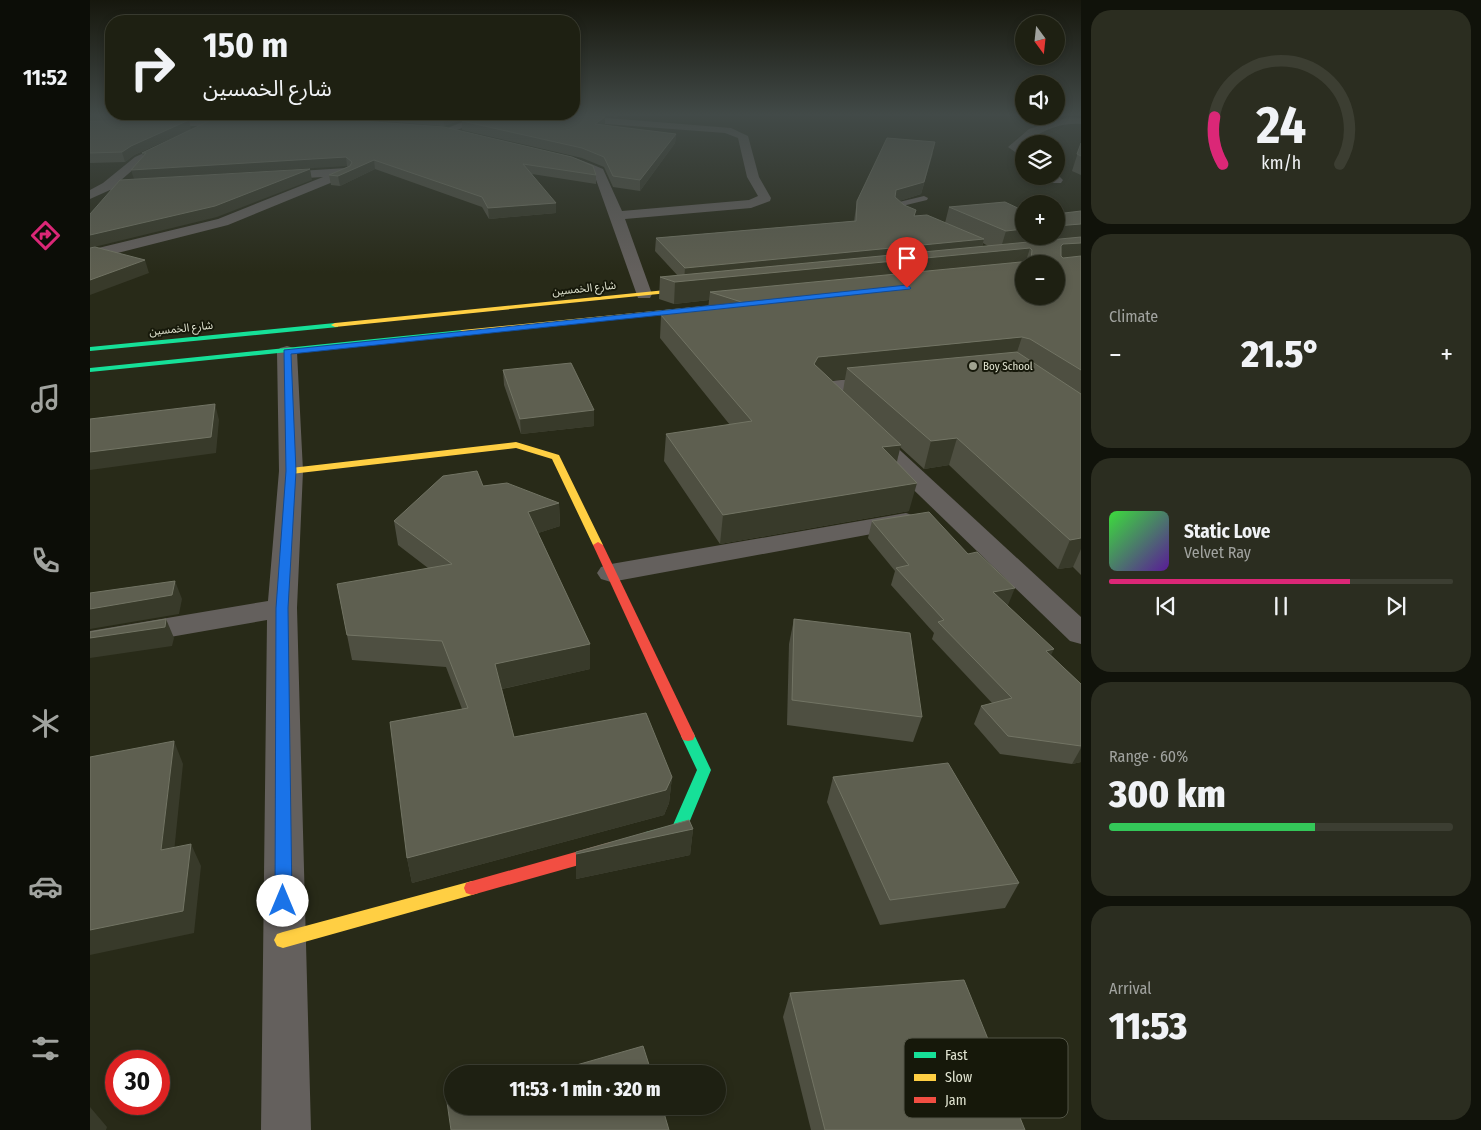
<!DOCTYPE html>
<meta charset="utf-8">
<style>
body{margin:0;font-family:"Fira Sans Condensed","Noto Sans Arabic",sans-serif;background:#2b2d20;color:#f1f3f6;height:100vh;display:flex;flex-direction:column;font-size:19px;white-space:nowrap}
*{box-sizing:border-box;margin:0}
p{font-size:16px;color:#a1a39f}
.icon{flex:none;width:28px;height:28px;fill:none;stroke:currentColor;stroke-width:2;stroke-linecap:round;stroke-linejoin:round}
.map{position:relative;flex:1;overflow:hidden}
.details{display:flex;flex-direction:column;gap:10px;padding:10px;background:#10120a;width:400px}
.details>*{flex:none}
.guide{position:absolute;left:15px;top:15px;width:475px;height:105px;border-radius:20px;box-shadow:0 2px 8px #0003,0 0 0 1px #3c3e32;background:#1e2012;color:#f1f3f6;overflow:hidden}
.needle{width:32px;rotate:165deg}
.tools{position:absolute;left:925px;top:15px;display:grid;gap:10px}
.tools a{display:grid;place-items:center;width:50px;height:50px;border-radius:50%;background:#1e2012;box-shadow:0 2px 8px #0003,0 0 0 1px #3c3e32;font-size:25px}
.speed{position:absolute;left:15px;top:1050px;display:flex;gap:10px;font-size:25px;font-weight:700;text-align:center}
.speed>*{display:grid;place-content:center;width:65px;height:65px;border-radius:50%;background:#1e2012;box-shadow:0 2px 8px #0003,0 0 0 1px #3c3e32;line-height:1}
.speed .limit{border:8px solid #d22;background:#fff;color:#111}
.pin{position:absolute;display:grid;place-items:center;width:42px;height:42px;color:#fff;margin:-51px -21px;border-radius:50% 50% 50% 0;rotate:-45deg;box-shadow:0 0 5px #0007}
.pin .icon{rotate:45deg}
.me{position:absolute;width:55px;margin:-28px;rotate:0deg;stroke-linejoin:round;filter:drop-shadow(0 0 4px #0008)}
.turn{display:flex;align-items:center;gap:18px;height:105px;padding:0 15px;font-size:22px}
.turn .icon{width:65px;height:65px;stroke-width:2.5}
.turn b{display:block;font-size:35px;line-height:42px}
.big{font-size:38px;font-weight:800;line-height:1.1}
.details .tile{flex:1;display:flex;flex-direction:column;justify-content:center;gap:8px;min-width:0;padding:0 18px;border-radius:20px;background:#2b2d20}
.details .dial{align-items:center;gap:0}
.dial svg{height:130px;overflow:visible;fill:none;stroke:#3c3e32;stroke-width:7;stroke-linecap:round;text-anchor:middle}
.dial text{fill:#f1f3f6;stroke:none}
.song{display:flex;align-items:center;gap:15px}
.cover{width:60px;height:60px;border-radius:8px;background:linear-gradient(135deg,hsl(120 70% 55%),hsl(270 70% 35%))}
.played{height:5px;border-radius:2px;background:linear-gradient(90deg,#db2777 70%,#3c3e32 70%)}
.keys{display:flex;justify-content:space-around;direction:ltr}
.heat{display:flex;justify-content:space-between;align-items:center;font-size:28px;direction:ltr}
.charge{height:8px;border-radius:4px;background:linear-gradient(90deg,#34c759 60%,#3c3e32 0)}
.trip{position:absolute;left:354px;top:1065px;width:282px;height:50px;border-radius:25px;background:#1e2012;box-shadow:0 2px 8px #0003,0 0 0 1px #3c3e32;font-weight:800;line-height:50px;text-align:center}
main{display:flex;flex:1;min-height:0}
.dock{display:flex;flex-direction:column;width:90px;justify-content:space-around;align-items:center;background:#0c0d07;color:#a1a39f}
.dock .icon{width:35px;height:35px}
.dock .current{color:#db2777}
.dock b{font-size:22px;color:#f1f3f6}
.map>svg:first-child{display:block}
.lines{fill:none;stroke-linecap:round;stroke-linejoin:round}
.lane{fill:#64605d;fill-rule:evenodd}
.street{fill:#64605d;fill-rule:evenodd}
.fast{fill:#16e098;fill-rule:evenodd}
.slow{fill:#ffcf43;fill-rule:evenodd}
.jam{fill:#f24e42;fill-rule:evenodd}
.wall{fill:#4e4f41;fill-rule:evenodd}
.shaded-wall{fill:#383a2a}
.building{fill:#5e5f50;stroke:#727464;fill-rule:evenodd}
.route{fill:#1a73e8;stroke:#114b97}
.poi-dot{fill:#a0a390;stroke:#16180a;stroke-width:2}
.labels{text-anchor:middle;stroke-width:4;stroke-linejoin:round;paint-order:stroke}
.far-street-label{font-size:11px;fill:#e1e4d1;stroke:#16180a}
.far-poi-label{font-size:11px;fill:#e1e4d1;stroke:#16180a;text-anchor:start}
.key{fill:#16180a;stroke:#535546;stroke-width:1}
.key-label{font-size:14px;fill:#e1e4d1}
</style>
<main>
<nav class="dock">
<b>11:52</b>
<svg class="icon current" aria-label="directions" viewBox="0 0 24 24"><path d="M12 3l9 9-9 9-9-9zM9 14v-3h6M13 9l2 2-2 2"/></svg>
<svg class="icon" aria-label="music" viewBox="0 0 24 24"><path d="M9 18V5l10-2v13"/><circle cx="6" cy="18" r="3"/><circle cx="16" cy="16" r="3"/></svg>
<svg class="icon" aria-label="phone" viewBox="0 0 24 24"><path d="M5 4h4l2 5-3 2q2 4 5 5l2-3 5 2v4C11 20 4 13 5 4z"/></svg>
<svg class="icon" aria-label="climate" viewBox="0 0 24 24"><path d="M12 3v18M4 7l16 10M4 17L20 7"/></svg>
<svg class="icon" aria-label="car" viewBox="0 0 24 24"><path d="M5 17H2v-5l4-1 3-4h7l3 4 3 1v5h-3M9 17h6M6 11h13"/><circle cx="7" cy="17" r="2"/><circle cx="17" cy="17" r="2"/></svg>
<svg class="icon" aria-label="filters" viewBox="0 0 24 24"><path d="M4 7h16M4 17h16"/><circle cx="9" cy="7" r="2"/><circle cx="15" cy="17" r="2"/></svg>
</nav>
<div class="map">
<svg width="991" height="1130" viewBox="0 0 991 1130">
<rect width="100%" height="100%" fill="#282a18"/>
<g class="lines">
<!-- lane -->
<path class="lane" d="M834 196 838 198 837 200 812 206 822 214V218H816L804 208 805 203Z"/>
<!-- street -->
<g class="street">
<path d="M258 115H275L245 125 240 122Z"/>
<path d="M390 115H405L359 133 355 134 350 131Z"/>
<path d="M432 115H480L641 128 658 136 669 177 681 198 680 201 661 208 535 219 562 294 560 298H548L504 174 483 164 465 159 463 157 469 154C485 157 499 163 513 169L532 211 659 200 668 196 657 177 648 138 635 133 437 118Z"/>
<path d="M979 117 991 118V124C968 122 947 133 930 147L934 150V158L918 147 939 129Z"/>
<path d="M152 120 156 121V125L0 128V122Z"/>
<path d="M85 139 89 140 90 142 89 144 53 161 30 181 63 179 67 180 69 183 67 186 20 190 0 199V190L13 183 45 157Z"/>
<path d="M256 168 260 169 262 172 260 175 138 225 0 260V250L128 219 233 177 183 180 177 176 179 173Z"/>
<path d="M966 173 973 180 971 183H963L956 176H966Z"/>
<path d="M197 346 204 348 207 352 213 471 207 608 221 1130H171L177 620 0 651V631L178 601 189 471 187 352 190 348Z"/>
<path d="M792 376 799 378 802 382 799 386 731 394 724 392 721 388 724 384 731 382Z"/>
<path d="M779 427 787 429 991 617V644L980 641 771 439 768 434 771 429Z"/>
<path d="M816 513 825 516 829 521 825 526 521 582 511 579 507 573 511 567 521 564Z"/>
</g>
<!-- fast -->
<g class="fast">
<path d="M245 323H248V327L0 351V347Z"/>
<path d="M372 330H375V334L0 372V368Z"/>
<path d="M598 731 603 732 621 770 594 835 562 844 556 842 554 837 556 832 583 825 607 770 591 736 593 732Z"/>
</g>
<!-- slow -->
<g class="slow">
<path d="M606 287 609 289 608 290 245 327 241 325 245 323Z"/>
<path d="M655 302 657 303V305L372 334 368 332 372 330Z"/>
<path d="M426 442 469 455 513 545 512 547 508 548 503 545 462 459 426 448 201 474 196 471 201 468Z"/>
<path d="M382 881 388 883 390 888 388 893 382 895 193 948 187 946 184 940 187 934 193 932Z"/>
</g>
<!-- jam -->
<g class="jam">
<path d="M508 542 513 545 605 736 603 740 598 741 593 740 591 736 503 545Z"/>
<path d="M521 842 527 844 529 849 527 854 521 856 382 895 376 893 374 888 376 883 382 881Z"/>
</g>
</g>
<!-- wall -->
<g class="wall">
<path d="M0 115H384L354 126 245 117 0 120Z"/>
<path d="M507 115H529L527 117Z"/>
<path d="M244 119 506 175V184L442 174 466 213 399 219 392 207 285 169 250 186 241 185 239 175 258 167 257 166 53 156 52 153Z"/>
<path d="M99 120 101 129 44 155 35 162 0 163V121Z"/>
<path d="M372 121 515 126 586 134 585 143 550 191 523 187 514 167 492 158 372 130Z"/>
<path d="M991 143V175L982 171Z"/>
<path d="M843 153 831 194 809 201 825 216 855 223 859 207 934 236 991 211V575L983 567 968 569 859 465 834 469 810 447 807 462 819 511 630 544 574 461 576 434 640 425 570 338 571 315 618 310 619 300 584 304 569 299 570 277 588 276 565 251 566 238 764 221 765 214 767 201ZM893 243 898 246 892 247ZM755 379 753 391 741 380Z"/>
<path d="M413 370 504 426 431 434 414 385Z"/>
<path d="M393 486 469 503 470 526 448 533 500 644V669L412 689 424 737 582 777 579 803 574 815 322 883 317 858 372 709 356 667 262 660 257 635 338 568 308 545 304 521Z"/>
<path d="M782 521 918 605H917L961 655 991 684V762L982 764 910 754 884 724 891 706 902 703 842 639 844 633 801 585 805 571 778 538Z"/>
<path d="M704 619 832 717 823 742 697 725 699 644Z"/>
<path d="M743 777 929 883 915 908 790 925 737 802Z"/>
<path d="M603 829 600 855 486 879V852Z"/>
<path d="M700 993 935 1130H721L693 1017Z"/>
</g>
<!-- shaded-wall -->
<g class="shaded-wall">
<path d="M358 115H384L354 126 353 117Z"/>
<path d="M515 117V126L505 124Z"/>
<path d="M99 120 101 129 44 155 35 162 32 152 41 146Z"/>
<path d="M586 134 585 143 550 191V180Z"/>
<path d="M845 142 831 194 803 203 806 190Z"/>
<path d="M256 157 257 166 44 179 41 170Z"/>
<path d="M284 160 285 169 250 186 248 176Z"/>
<path d="M220 169 222 180 127 217 0 248V235Z"/>
<path d="M466 203V213L399 219 398 208Z"/>
<path d="M991 224V263L966 265 971 246 972 245 910 251 916 231 934 229V236H966V226Z"/>
<path d="M894 239 890 253 940 248 935 264 620 292 619 300 584 304 585 282 594 281 595 268Z"/>
<path d="M55 260 59 273 0 295V280Z"/>
<path d="M932 337 924 361 757 368 755 379 723 382 724 364 728 357Z"/>
<path d="M125 404 129 420 126 453 0 470V452Z"/>
<path d="M504 410V426L431 434 430 419Z"/>
<path d="M867 438 859 465 834 469 841 441Z"/>
<path d="M811 445 804 472 792 447Z"/>
<path d="M827 483 819 511 630 544 633 515Z"/>
<path d="M469 503 470 526 439 536 438 512Z"/>
<path d="M991 538V549L983 567 968 569 980 540Z"/>
<path d="M85 581 92 599 89 614 0 629V609Z"/>
<path d="M925 588 918 605 897 609 903 592Z"/>
<path d="M76 619 84 638 82 646 0 658V638Z"/>
<path d="M500 644V669L407 690 405 664Z"/>
<path d="M964 649 956 666V651Z"/>
<path d="M84 741 93 764 82 872 71 850Z"/>
<path d="M991 748V762L982 764Z"/>
<path d="M582 777 579 803 574 815 322 883 317 858Z"/>
<path d="M603 829 600 855 486 879V854Z"/>
<path d="M101 844 111 866 104 933 0 955V930Z"/>
<path d="M0 1107 17 1127 16 1130H0Z"/>
</g>
<!-- building -->
<g class="building">
<path d="M329 115H358L353 117Z"/>
<path d="M386 115H493L515 117 505 124 586 134 550 180 523 176 514 157 492 148 372 121Z"/>
<path d="M244 119 354 127 482 157 503 166 506 175 433 164 466 203 398 208 392 197 284 160 248 176 239 175 260 166 262 162 256 157 41 170 56 153H52L121 120Z"/>
<path d="M99 120 41 146 32 152 0 153V121Z"/>
<path d="M797 138 845 142 834 182 806 190 805 197 814 205 826 210 824 216 837 215 894 239 595 268 566 238 766 221 767 201Z"/>
<path d="M991 143V156L987 154Z"/>
<path d="M220 169 125 206 0 235V214L30 180Z"/>
<path d="M915 202 934 211V229L916 231 859 207Z"/>
<path d="M991 211V224L966 226V214Z"/>
<path d="M991 237V243L973 244 971 246V256L973 258 991 256V370L940 339 932 337 728 357 724 364 811 445 792 447 827 483 633 515 576 434 662 421 571 315 661 305 620 292 941 261 942 250 940 248 585 282 570 277ZM934 264H966V296H934Z"/>
<path d="M5 247 55 260 0 280V248Z"/>
<path d="M927 352 991 394V538L980 540 867 438 841 441 757 368Z"/>
<path d="M481 363 504 410 430 419 413 370Z"/>
<path d="M125 404 121 437 0 452V419Z"/>
<path d="M387 471 393 486 417 483 469 503 438 512 500 644 405 664 424 737 556 713 582 777 576 790 317 858 300 722 378 708 352 641 257 635 247 584 362 564 304 521 353 476Z"/>
<path d="M839 512 878 554 887 552 925 588 903 592 964 649 956 651 991 684V746L918 736 891 706 922 698 848 622 854 620 806 568 819 565 782 521Z"/>
<path d="M85 581 82 595 0 609V593Z"/>
<path d="M76 619 75 627 0 638V632Z"/>
<path d="M704 619 820 633 832 717 702 700Z"/>
<path d="M84 741 71 850 101 844 93 911 0 930V757Z"/>
<path d="M858 763 929 883 800 900 743 777Z"/>
<path d="M599 820 603 829 486 854V852Z"/>
<path d="M874 980 935 1130H735L700 993Z"/>
<path d="M553 1046 562 1074H455Z"/>
<path d="M362 1101V1106H572L579 1130H361L357 1102Z"/>
</g>
<!-- sky -->
<linearGradient id="sky" x2="0" y2="1"><stop stop-color="#16170d"/><stop offset="0.42" stop-color="#424a48"/><stop offset="1" stop-color="#424a48" stop-opacity="0"/></linearGradient>
<rect width="991" height="273" fill="url(#sky)"/>
<!-- route -->
<path class="route" d="M817 285 821 288 820 289 201 354 206 471 198 608 202 901 199 906 193 909 187 906 185 901 186 608 196 471 194 350Z"/>
<!-- markers -->
<circle class="poi-dot" cx="883" cy="366" r="5"/>
<g class="labels">
<!-- far-street labels -->
<g class="far-street-label">
<text transform="translate(494 288) rotate(-6)" y="4">شارع الخمسين</text>
<text transform="translate(91 328) rotate(-6)" y="4">شارع الخمسين</text>
</g>
<!-- far-poi labels -->
<g class="far-poi-label">
<text x="893" y="370">Boy School</text>
</g>
</g>
<!-- legend -->
<rect x="814" y="1038" width="164" height="80" rx="8" class="key"/>
<rect x="824" y="1052" width="22" height="6" fill="#16e098"/>
<rect x="824" y="1074" width="22" height="7" fill="#ffcf43"/>
<rect x="824" y="1097" width="22" height="6" fill="#f24e42"/>
<g class="key-label">
<text x="855" y="1060">Fast</text>
<text x="855" y="1082">Slow</text>
<text x="855" y="1105">Jam</text>
</g>
</svg>
<div class="tools">
<a><svg class="needle" viewBox="-14 -14 28 28"><path d="M0-13l5 13h-10z" fill="#e53935"/><path d="M0 13l5-13h-10z" fill="#a1a39f"/></svg></a>
<a><svg class="icon" aria-label="sound" viewBox="0 0 24 24"><path d="M4 9h4l5-4v14l-5-4H4zM17 9q2 3 0 6"/></svg></a>
<a><svg class="icon" aria-label="layers" viewBox="0 0 24 24"><path d="M12 4l9 5-9 5-9-5zM3 14l9 5 9-5"/></svg></a>
<a>+</a>
<a>−</a>
</div>
<div class="speed"><div class="limit">30</div></div>
<div class="pin" style="left:817px;top:288px;background:#d93025"><svg class="icon" aria-label="arrive" viewBox="0 0 24 24"><path d="M6 21V4h12l-3 4 3 4H6"/></svg></div>
<svg class="me" style="left:193px;top:901px" viewBox="-20 -20 40 40"><circle r="19" fill="#fff"/><path d="M0-13L10 11 0 6-10 11z" fill="#1a73e8"/></svg>
<div class="trip">11:53 · 1 min · 320 m</div>
<div class="guide">
<div class="turn"><svg class="icon" aria-label="right" viewBox="0 0 24 24"><path d="M7 20v-9h11M14 6l5 5-5 5"/></svg><div><b>150 m</b>شارع الخمسين</div></div>
</div>
</div>
<section class="details">
<div class="tile dial"><svg viewBox="0 0 100 80">
<path d="M14 69A42 42 0 1 1 86 69"/>
<path d="M14 69A42 42 0 0 1 9 40" stroke="#db2777"/>
<text x="50" y="56" font-size="32" font-weight="700">24</text>
<text x="50" y="72" font-size="11">km/h</text>
</svg></div>
<div class="tile"><p>Climate</p>
<div class="heat"><a>−</a><b class="big">21.5°</b><a>+</a></div>
</div>
<div class="tile">
<div class="song"><i class="cover"></i><div><b>Static Love</b><p>Velvet Ray</p></div></div>
<div class="played"></div>
<div class="keys"><svg class="icon" aria-label="previous" viewBox="0 0 24 24"><path d="M18 5L8 12l10 7zM5 5v14"/></svg><svg class="icon" aria-label="pause" viewBox="0 0 24 24"><path d="M8 5v14M16 5v14"/></svg><svg class="icon" aria-label="next" viewBox="0 0 24 24"><path d="M6 5l10 7-10 7zM19 5v14"/></svg></div>
</div>
<div class="tile"><p>Range · 60%</p><b class="big">300 km</b><div class="charge"></div></div>
<div class="tile"><p>Arrival</p><b class="big">11:53</b></div>
</section>
</main>
